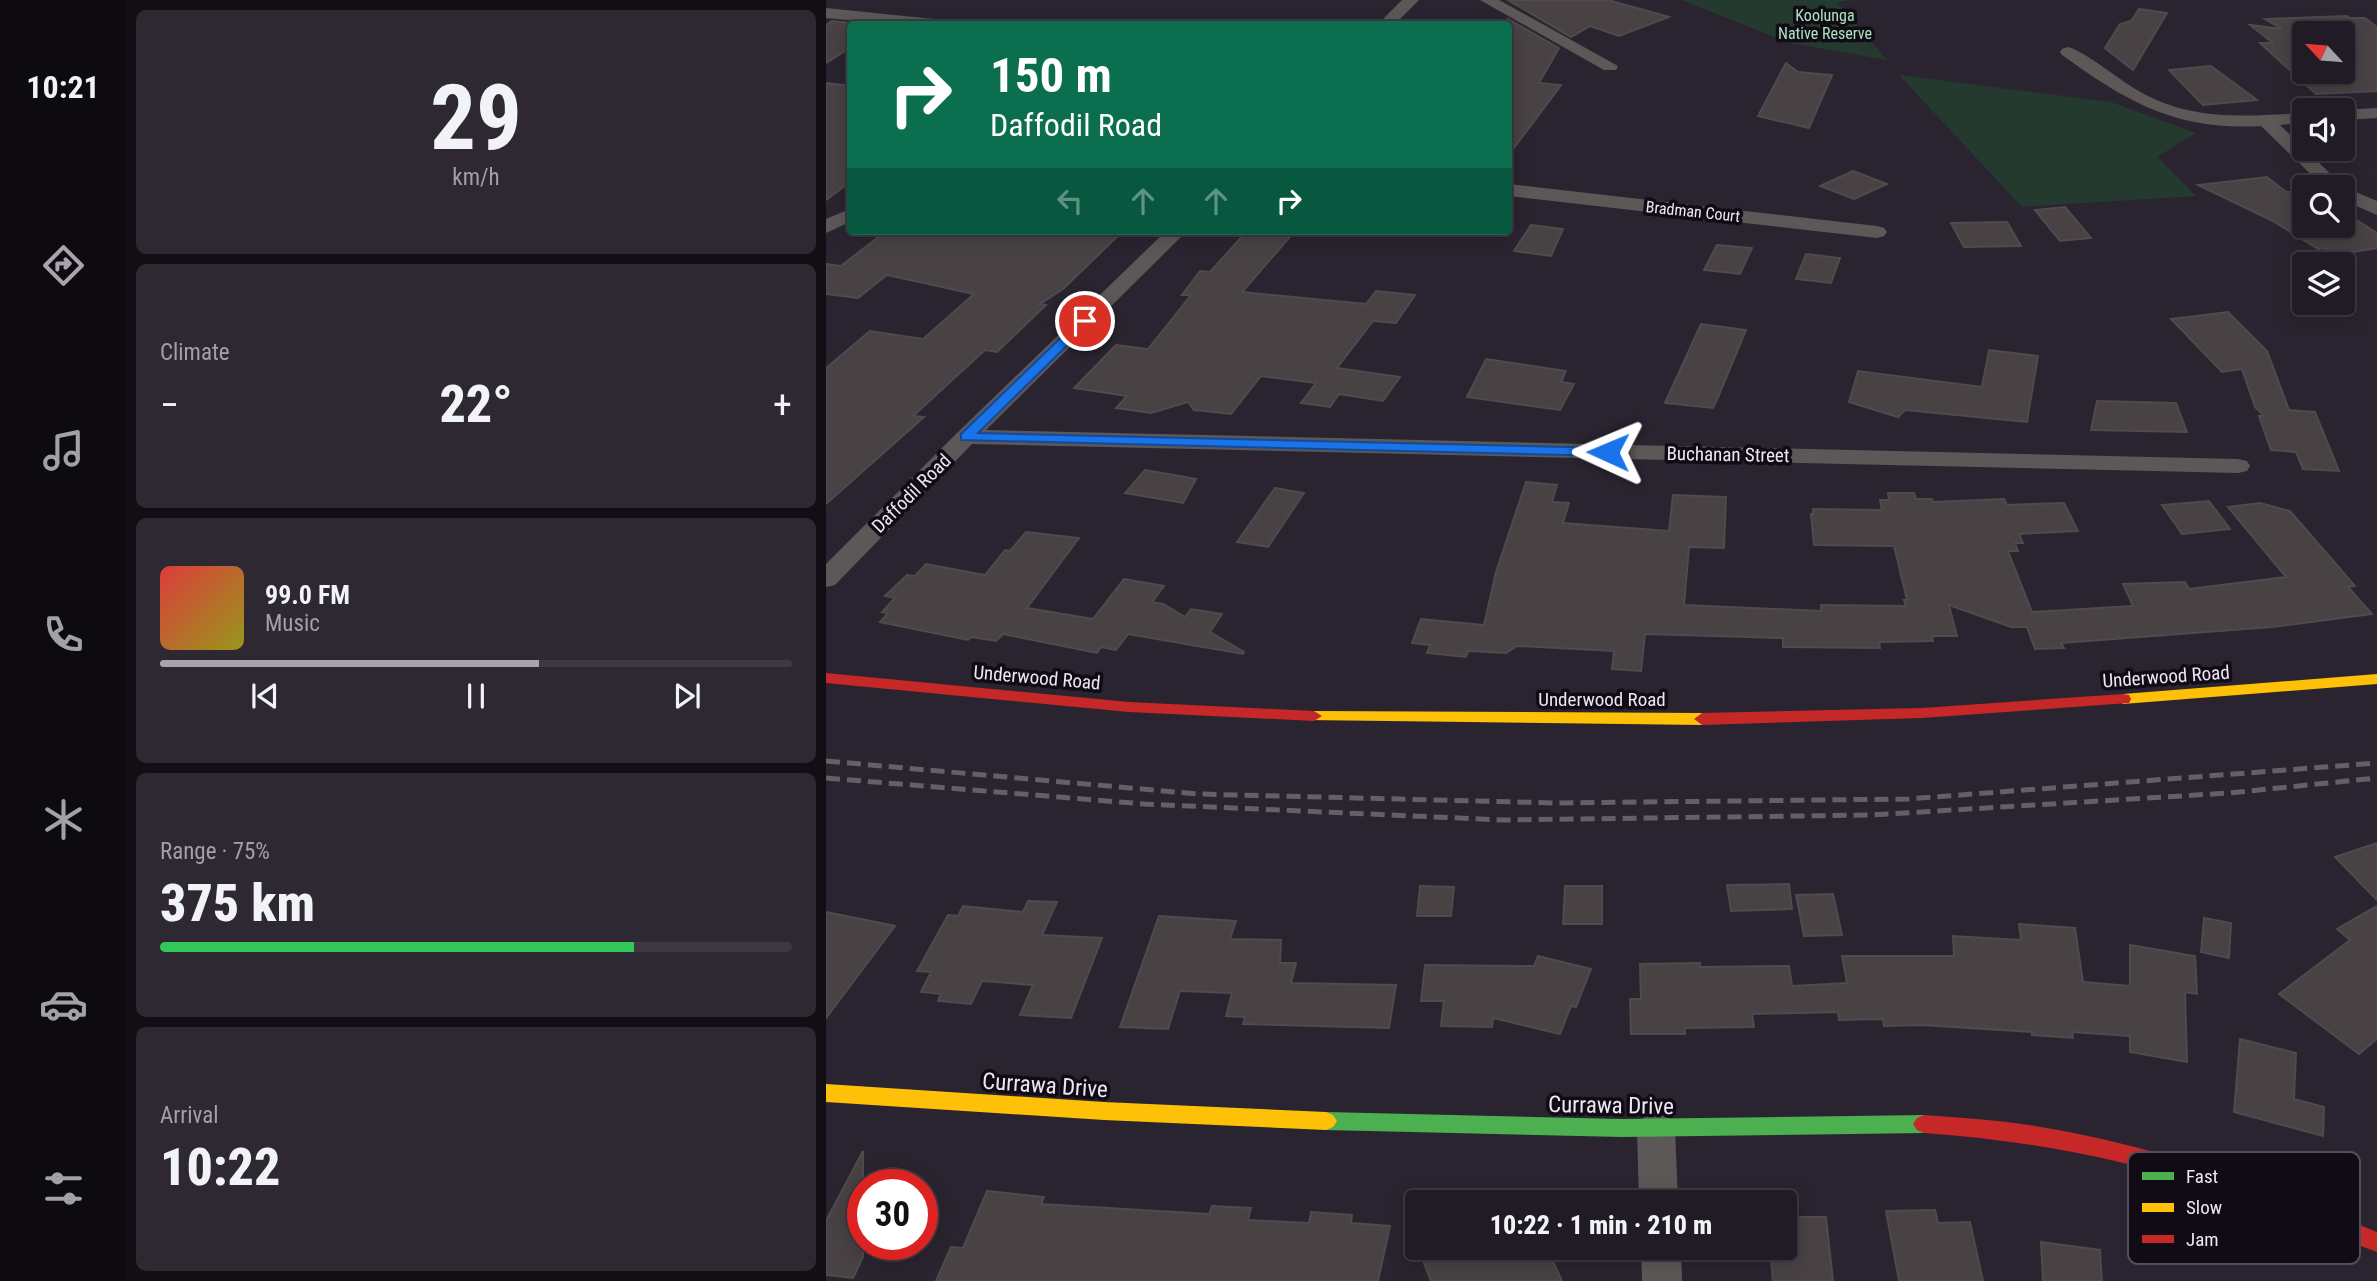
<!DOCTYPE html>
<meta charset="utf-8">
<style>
body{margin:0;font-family:"Roboto Condensed",sans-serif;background:#2d2831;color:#f1f3f6;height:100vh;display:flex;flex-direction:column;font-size:26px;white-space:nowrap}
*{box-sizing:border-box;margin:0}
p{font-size:23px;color:#a2a1a6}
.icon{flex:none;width:38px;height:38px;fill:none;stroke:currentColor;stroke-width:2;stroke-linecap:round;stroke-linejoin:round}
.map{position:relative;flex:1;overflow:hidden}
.side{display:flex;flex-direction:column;gap:10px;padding:10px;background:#120f14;width:700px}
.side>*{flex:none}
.hud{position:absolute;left:21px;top:21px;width:665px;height:214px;border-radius:7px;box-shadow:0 4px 18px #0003,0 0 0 2px #3d3941;background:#0b6e4f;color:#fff;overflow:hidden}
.needle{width:46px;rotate:296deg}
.buttons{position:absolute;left:1466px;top:21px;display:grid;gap:14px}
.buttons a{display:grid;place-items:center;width:63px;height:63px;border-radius:7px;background:#201b24;box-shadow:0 4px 18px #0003,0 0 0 2px #3d3941;font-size:35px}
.speed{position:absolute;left:21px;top:1169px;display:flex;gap:14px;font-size:35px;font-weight:700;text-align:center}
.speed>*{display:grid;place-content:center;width:91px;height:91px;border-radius:50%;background:#201b24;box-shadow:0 4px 18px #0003,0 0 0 2px #3d3941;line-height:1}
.speed .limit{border:10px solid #d22;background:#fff;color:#111}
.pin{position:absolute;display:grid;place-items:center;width:60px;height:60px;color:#fff;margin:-30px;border:4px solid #fff;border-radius:50%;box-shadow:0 2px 7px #0007}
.me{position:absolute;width:77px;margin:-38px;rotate:271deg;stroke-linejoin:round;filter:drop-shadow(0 0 5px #0008)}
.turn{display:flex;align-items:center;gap:24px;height:147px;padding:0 28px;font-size:32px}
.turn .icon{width:91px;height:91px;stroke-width:2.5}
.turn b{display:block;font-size:49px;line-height:60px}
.lanes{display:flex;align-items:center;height:66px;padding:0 28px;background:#0003;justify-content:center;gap:35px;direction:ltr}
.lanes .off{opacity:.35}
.big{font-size:52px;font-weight:800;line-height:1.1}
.side .tile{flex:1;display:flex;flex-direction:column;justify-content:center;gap:10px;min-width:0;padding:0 24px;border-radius:10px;background:#2d2831}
.side .dial{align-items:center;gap:0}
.dial b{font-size:91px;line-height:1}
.song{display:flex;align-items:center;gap:21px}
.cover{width:84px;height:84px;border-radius:10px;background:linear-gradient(135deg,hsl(0 70% 55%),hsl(60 70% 35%))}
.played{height:7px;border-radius:4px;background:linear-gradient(90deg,#a9a2b0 60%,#3d3941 60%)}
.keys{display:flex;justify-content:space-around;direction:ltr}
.heat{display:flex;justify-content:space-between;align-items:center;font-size:38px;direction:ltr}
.charge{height:10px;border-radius:5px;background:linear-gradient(90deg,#34c759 75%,#3d3941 0)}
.trip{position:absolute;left:579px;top:1190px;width:392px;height:70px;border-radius:7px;background:#201b24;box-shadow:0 4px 18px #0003,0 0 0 2px #3d3941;font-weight:800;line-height:70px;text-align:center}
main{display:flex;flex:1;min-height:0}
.menu{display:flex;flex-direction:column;width:126px;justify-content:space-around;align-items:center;background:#0d0b0e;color:#a2a1a6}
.menu .icon{width:49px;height:49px}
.menu .active{color:#a9a2b0}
.menu b{font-size:32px;color:#f1f3f6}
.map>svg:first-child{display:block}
.green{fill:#253a2e}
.building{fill:#484244;stroke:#504a4c;stroke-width:2;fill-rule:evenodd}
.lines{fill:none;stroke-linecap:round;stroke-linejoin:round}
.street{fill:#5d5858;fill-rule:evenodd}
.fast{fill:#4caf50;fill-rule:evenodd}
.slow{fill:#ffc107;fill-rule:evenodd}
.jam{fill:#c62828;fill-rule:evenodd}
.rail{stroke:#646065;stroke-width:5;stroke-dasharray:14 7;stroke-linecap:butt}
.route{fill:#1a73e8;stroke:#114b97;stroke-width:2}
.labels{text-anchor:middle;stroke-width:7;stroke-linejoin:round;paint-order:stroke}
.far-park-label{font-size:16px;fill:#aae5c0;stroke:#100b15}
.far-street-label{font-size:16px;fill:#ede6f5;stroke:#100b15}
.street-label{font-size:19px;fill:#ede6f5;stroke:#100b15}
.near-street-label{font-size:23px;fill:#ede6f5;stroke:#100b15}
.key{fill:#100b15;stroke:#524d58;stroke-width:2}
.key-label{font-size:19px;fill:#ede6f5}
</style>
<main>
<nav class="menu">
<b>10:21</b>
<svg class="icon active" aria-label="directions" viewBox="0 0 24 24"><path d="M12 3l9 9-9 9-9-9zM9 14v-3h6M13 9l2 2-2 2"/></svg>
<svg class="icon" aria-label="music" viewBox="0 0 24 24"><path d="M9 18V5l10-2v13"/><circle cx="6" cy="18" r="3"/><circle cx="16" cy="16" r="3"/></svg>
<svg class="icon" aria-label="phone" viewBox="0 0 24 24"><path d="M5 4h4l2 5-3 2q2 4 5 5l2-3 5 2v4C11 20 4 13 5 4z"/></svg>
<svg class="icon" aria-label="climate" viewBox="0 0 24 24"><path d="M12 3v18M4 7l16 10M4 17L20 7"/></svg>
<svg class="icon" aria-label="car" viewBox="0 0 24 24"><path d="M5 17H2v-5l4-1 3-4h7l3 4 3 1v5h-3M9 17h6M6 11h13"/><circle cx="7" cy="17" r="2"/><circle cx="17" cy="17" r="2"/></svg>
<svg class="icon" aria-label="filters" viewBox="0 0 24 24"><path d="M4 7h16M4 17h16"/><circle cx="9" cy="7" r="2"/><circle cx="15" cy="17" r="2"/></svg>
</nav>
<section class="side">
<div class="tile dial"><b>29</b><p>km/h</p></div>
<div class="tile"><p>Climate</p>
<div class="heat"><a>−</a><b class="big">22°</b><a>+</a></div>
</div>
<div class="tile">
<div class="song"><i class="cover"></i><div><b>99.0 FM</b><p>Music</p></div></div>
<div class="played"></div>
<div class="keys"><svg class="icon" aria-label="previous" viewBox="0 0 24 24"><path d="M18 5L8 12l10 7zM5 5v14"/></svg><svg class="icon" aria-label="pause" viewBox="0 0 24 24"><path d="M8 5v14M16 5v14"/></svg><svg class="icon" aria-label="next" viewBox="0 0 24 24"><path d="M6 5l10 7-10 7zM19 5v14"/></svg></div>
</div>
<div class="tile"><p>Range · 75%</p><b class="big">375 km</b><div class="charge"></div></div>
<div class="tile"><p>Arrival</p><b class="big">10:22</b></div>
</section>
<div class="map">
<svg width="1551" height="1281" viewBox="0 0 1551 1281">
<rect width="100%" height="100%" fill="#2a2430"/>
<!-- green -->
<g class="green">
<path d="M855 0H1031L1011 2 1061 60 964 43Z"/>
<path d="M1073 75 1285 102 1370 133 1331 157 1370 196 1196 207Z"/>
</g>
<!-- building -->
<g class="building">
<path d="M682 0H782L843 17 793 36 764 26 745 37Z"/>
<path d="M1313 9 1341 13 1307 70 1279 48 1294 24 1305 21Z"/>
<path d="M1521 16 1524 18H1539L1551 27V91L1490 94 1434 43H1447L1424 25 1456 29 1439 19ZM1479 33H1517V72H1479Z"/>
<path d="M682 19 733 48 713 83 735 85 682 156Z"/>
<path d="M6 21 24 23V48L0 63V25Z"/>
<path d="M960 63 972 72 1006 75 983 128 932 116Z"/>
<path d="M1385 66 1431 100 1377 105 1343 70Z"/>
<path d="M0 83 24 86V182L0 200Z"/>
<path d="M1027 171 1061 184 1028 199 994 186Z"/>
<path d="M1441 177 1460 192H1468L1479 203V226H1517V221L1529 219 1551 233V248L1509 255 1498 248 1492 249 1447 221 1372 185Z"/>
<path d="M1239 207 1265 238 1234 241 1209 210Z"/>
<path d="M1181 222 1195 246 1138 247 1125 223Z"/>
<path d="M705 225 737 229 725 256 688 251Z"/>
<path d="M60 231H297L237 289 214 304 220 305 171 352 159 350 87 416 98 417 0 504V368L44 331 97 339 148 294 61 275 32 298 0 294V264L15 266Z"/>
<path d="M421 231H469L416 292 540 304 550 291 589 295 570 323 547 321 511 368 574 377 557 401 513 394 504 407 475 403 490 383 435 376 405 414 368 410 362 402 325 413 290 408 301 396 248 388 290 345 322 349 365 295H356L374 271 384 272Z"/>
<path d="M891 245 926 248 914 274 878 270Z"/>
<path d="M980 254 1014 258 1005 283 970 279Z"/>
<path d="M1402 312 1441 351 1463 410 1489 412 1513 471 1477 469 1470 452 1445 450 1433 416H1438L1429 407 1416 369 1396 372 1345 319Z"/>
<path d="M875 324 920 330 893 395 887 408 839 403Z"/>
<path d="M1163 350 1212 356 1201 422 1079 410 1072 417 1023 402 1032 371 1156 387Z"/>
<path d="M660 359 740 371 735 382 748 384 734 410 641 397Z"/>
<path d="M1271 401 1350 403 1361 432 1265 430Z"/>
<path d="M319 470 370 479 357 503 299 493Z"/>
<path d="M700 482 731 485 726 502 743 503 737 523 843 531 847 495 900 497 898 548 863 547 858 605 995 611V605L1080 606 1078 600H1081L1068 546 988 545 985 514H987V509L1056 510 1054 500H1063L1062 493H1088L1090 499H1106L1107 502 1178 499 1181 505 1238 503 1252 531 1193 534 1197 543H1189L1192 551H1182L1206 612 1307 606 1297 584 1359 582 1363 589 1460 577 1402 507 1434 503 1464 511 1529 586 1522 587 1546 614 1446 627 1235 643 1238 648 1209 649 1201 627H1185L1123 605 1131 636H1106L1107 641 1053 642 1054 648 957 647V638L819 634 815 671 786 669 788 651 691 646 680 653 642 651 640 657 601 653 604 645 586 643 595 619 658 625 670 572Z"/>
<path d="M449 488 478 493 442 547 411 542Z"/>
<path d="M1383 501 1404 529 1356 534 1336 505Z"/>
<path d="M200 532 253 538 201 608 267 619 298 579 338 586 326 602 337 604 359 617 365 609 396 614 384 632 418 652 417 654 302 634 290 650 275 647 271 653 177 634 170 641 145 637 142 640 54 622 62 613 56 612 69 598 59 596 81 575 89 576 100 564 159 575 179 550 184 551Z"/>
<path d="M1551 843V900L1509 857Z"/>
<path d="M963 884 966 909 905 911 901 885Z"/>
<path d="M594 886 628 887 625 916H591Z"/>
<path d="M739 886H776V924H737Z"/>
<path d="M1007 894 1016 935 978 936 970 895Z"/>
<path d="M202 901 231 902 216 935 276 938 245 1018 194 1015 207 985 156 981 145 1004 112 1001 115 994 95 992 105 972 91 971 122 915 132 916 137 906 197 912Z"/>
<path d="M1551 906V1039L1533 1054 1453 994 1524 940 1511 929Z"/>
<path d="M0 912 69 926 0 1018Z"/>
<path d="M333 916 410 921 404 939 455 940 454 963H470L465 983 570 985 563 1028 417 1024 419 1017 400 1016 406 993 354 991 342 1029 294 1027Z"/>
<path d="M1378 918 1405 923 1403 958 1375 952Z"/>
<path d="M1193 924 1249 928 1257 982 1304 986V945L1369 956 1371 994 1359 992 1361 1062 1304 1052V1036L1246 1032 1247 1038 1206 1035V1032L1096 1025 1058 1026 1057 1019 1013 1020 1012 1012 926 1014 928 1027 859 1028V1034H805L804 999H815L814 964 874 963V967L963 966 966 986 1021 983 1016 956H1128L1127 936 1195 940Z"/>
<path d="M712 956 765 969 750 1007 745 1006 734 1034 667 1018 666 1027 615 1026 618 1001H595L599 965 708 966Z"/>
<path d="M1414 1039 1470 1053 1468 1099 1498 1107 1497 1136 1408 1112Z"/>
<path d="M37 1151V1257L27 1278 0 1275V1221Z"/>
<path d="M161 1191 218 1197 215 1204 383 1214 386 1206 425 1208 422 1220 483 1223 485 1212 526 1215 525 1223 564 1226 552 1281H110L125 1247 137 1248Z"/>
<path d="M1109 1210 1112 1223 1144 1222 1157 1281H1073L1060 1211Z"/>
<path d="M959 1217H1000L1007 1281H947L944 1248H959Z"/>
<path d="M1215 1242 1274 1250 1276 1281H1217Z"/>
<path d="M592 1248H721L736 1281H605Z"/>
</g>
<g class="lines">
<!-- street -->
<g class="street">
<path d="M576 0H593L569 24H552Z"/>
<path d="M654 0H673L792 66 790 70H778Z"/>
<path d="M0 8 108 19 116 24H67L0 18Z"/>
<path d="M1242 47C1260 52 1292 79 1311 90 1365 122 1419 116 1479 113V123L1454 125 1518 187 1551 201V215L1517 200V187H1498L1435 126C1352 131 1302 103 1236 55L1234 52 1236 49Z"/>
<path d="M1551 108V118L1517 120V110H1515Z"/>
<path d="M682 184 1051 226 1058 228 1061 232 1058 236 1051 238 682 196Z"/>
<path d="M24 209V222L0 233V219Z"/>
<path d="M340 231H361L160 430 1412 459 1421 461 1424 466 1421 471 1412 473 146 444 9 585 0 587V564L132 432Z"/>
<path d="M830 1113 843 1118 849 1129 852 1202H813L811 1129 817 1118Z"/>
<path d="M815 1248H855L856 1281H816Z"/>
</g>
<!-- fast -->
<path class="fast" d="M500 1112 796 1119 1098 1115 1105 1118 1109 1124 1105 1130 1098 1133 796 1137 500 1130 493 1127 489 1121 493 1115Z"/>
<!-- slow -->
<g class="slow">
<path d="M1551 674V684L1297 704 1289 699 1297 694Z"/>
<path d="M488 711 876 713 884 719 876 725 482 720 480 716Z"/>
<path d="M0 1084 278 1102 500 1112 507 1115 511 1121 507 1127 500 1130 278 1120 0 1102Z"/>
</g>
<!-- jam -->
<g class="jam">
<path d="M0 673 303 702 488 711 496 716 488 721 303 712 0 683Z"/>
<path d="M1297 694 1303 695 1305 699 1303 703 1096 718 876 725 868 719 876 713 1096 708Z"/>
<path d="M1098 1115C1137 1118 1176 1120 1215 1127 1331 1146 1443 1187 1551 1232V1252C1496 1232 1442 1207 1386 1188 1292 1157 1197 1140 1098 1133L1091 1130 1087 1124 1091 1118Z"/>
</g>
<!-- rail -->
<g class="rail">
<path d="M0 761 372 794 731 803 1082 799 1551 763"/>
<path d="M0 778 318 804 677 820 1046 815 1403 793 1551 778"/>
</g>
</g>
<!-- route -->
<path class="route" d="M259 317 266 321 264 323 152 433 782 448 789 452 782 456 135 440V434L255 318Z"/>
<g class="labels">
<!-- far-park labels -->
<g class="far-park-label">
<text x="999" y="21">Koolunga<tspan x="999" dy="18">Native Reserve</tspan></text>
</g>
<!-- far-street labels -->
<g class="far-street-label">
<text transform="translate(867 211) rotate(6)" y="6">Bradman Court</text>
</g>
<!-- street labels -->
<g class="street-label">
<text transform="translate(902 454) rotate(1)" y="7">Buchanan Street</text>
<text transform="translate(85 493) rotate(-45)" y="7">Daffodil Road</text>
<text transform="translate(1340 676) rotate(-4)" y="7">Underwood Road</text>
<text transform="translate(211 677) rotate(5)" y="7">Underwood Road</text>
<text x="776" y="706">Underwood Road</text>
</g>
<!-- near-street labels -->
<g class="near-street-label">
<text transform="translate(219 1085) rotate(4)" y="8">Currawa Drive</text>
<text transform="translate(785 1105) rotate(1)" y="8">Currawa Drive</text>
</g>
</g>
<!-- legend -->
<rect x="1302" y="1152" width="232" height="112" rx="10" class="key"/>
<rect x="1316" y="1172" width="32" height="8" fill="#4caf50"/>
<rect x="1316" y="1203" width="32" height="9" fill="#ffc107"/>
<rect x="1316" y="1235" width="32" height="8" fill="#c62828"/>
<g class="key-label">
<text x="1360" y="1183">Fast</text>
<text x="1360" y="1214">Slow</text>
<text x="1360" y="1246">Jam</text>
</g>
</svg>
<div class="buttons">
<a><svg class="needle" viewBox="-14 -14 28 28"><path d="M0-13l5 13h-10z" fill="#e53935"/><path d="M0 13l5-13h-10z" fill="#a2a1a6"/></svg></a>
<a><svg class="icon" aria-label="sound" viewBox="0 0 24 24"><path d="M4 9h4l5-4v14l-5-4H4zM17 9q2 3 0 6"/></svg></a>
<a><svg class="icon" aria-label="search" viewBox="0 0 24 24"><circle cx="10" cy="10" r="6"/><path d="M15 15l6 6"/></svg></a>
<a><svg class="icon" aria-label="layers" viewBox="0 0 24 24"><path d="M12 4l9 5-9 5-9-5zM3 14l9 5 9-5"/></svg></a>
</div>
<div class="speed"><div class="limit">30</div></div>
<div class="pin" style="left:259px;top:321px;background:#d93025"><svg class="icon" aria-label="arrive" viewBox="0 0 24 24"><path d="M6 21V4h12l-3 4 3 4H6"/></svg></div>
<svg class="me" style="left:782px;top:452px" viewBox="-20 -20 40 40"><path d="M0-17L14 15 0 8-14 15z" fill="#1a73e8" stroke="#fff" stroke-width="4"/></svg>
<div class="trip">10:22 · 1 min · 210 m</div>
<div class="hud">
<div class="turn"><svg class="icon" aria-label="right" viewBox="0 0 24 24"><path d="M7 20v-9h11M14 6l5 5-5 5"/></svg><div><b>150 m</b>Daffodil Road</div></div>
<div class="lanes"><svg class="icon off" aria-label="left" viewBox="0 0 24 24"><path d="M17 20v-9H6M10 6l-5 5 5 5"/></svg><svg class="icon off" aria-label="ahead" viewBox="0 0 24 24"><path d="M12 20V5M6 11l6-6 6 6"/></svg><svg class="icon off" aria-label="ahead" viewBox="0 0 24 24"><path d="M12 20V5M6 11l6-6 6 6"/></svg><svg class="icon" aria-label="right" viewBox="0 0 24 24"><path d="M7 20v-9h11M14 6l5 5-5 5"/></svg></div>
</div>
</div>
</main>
